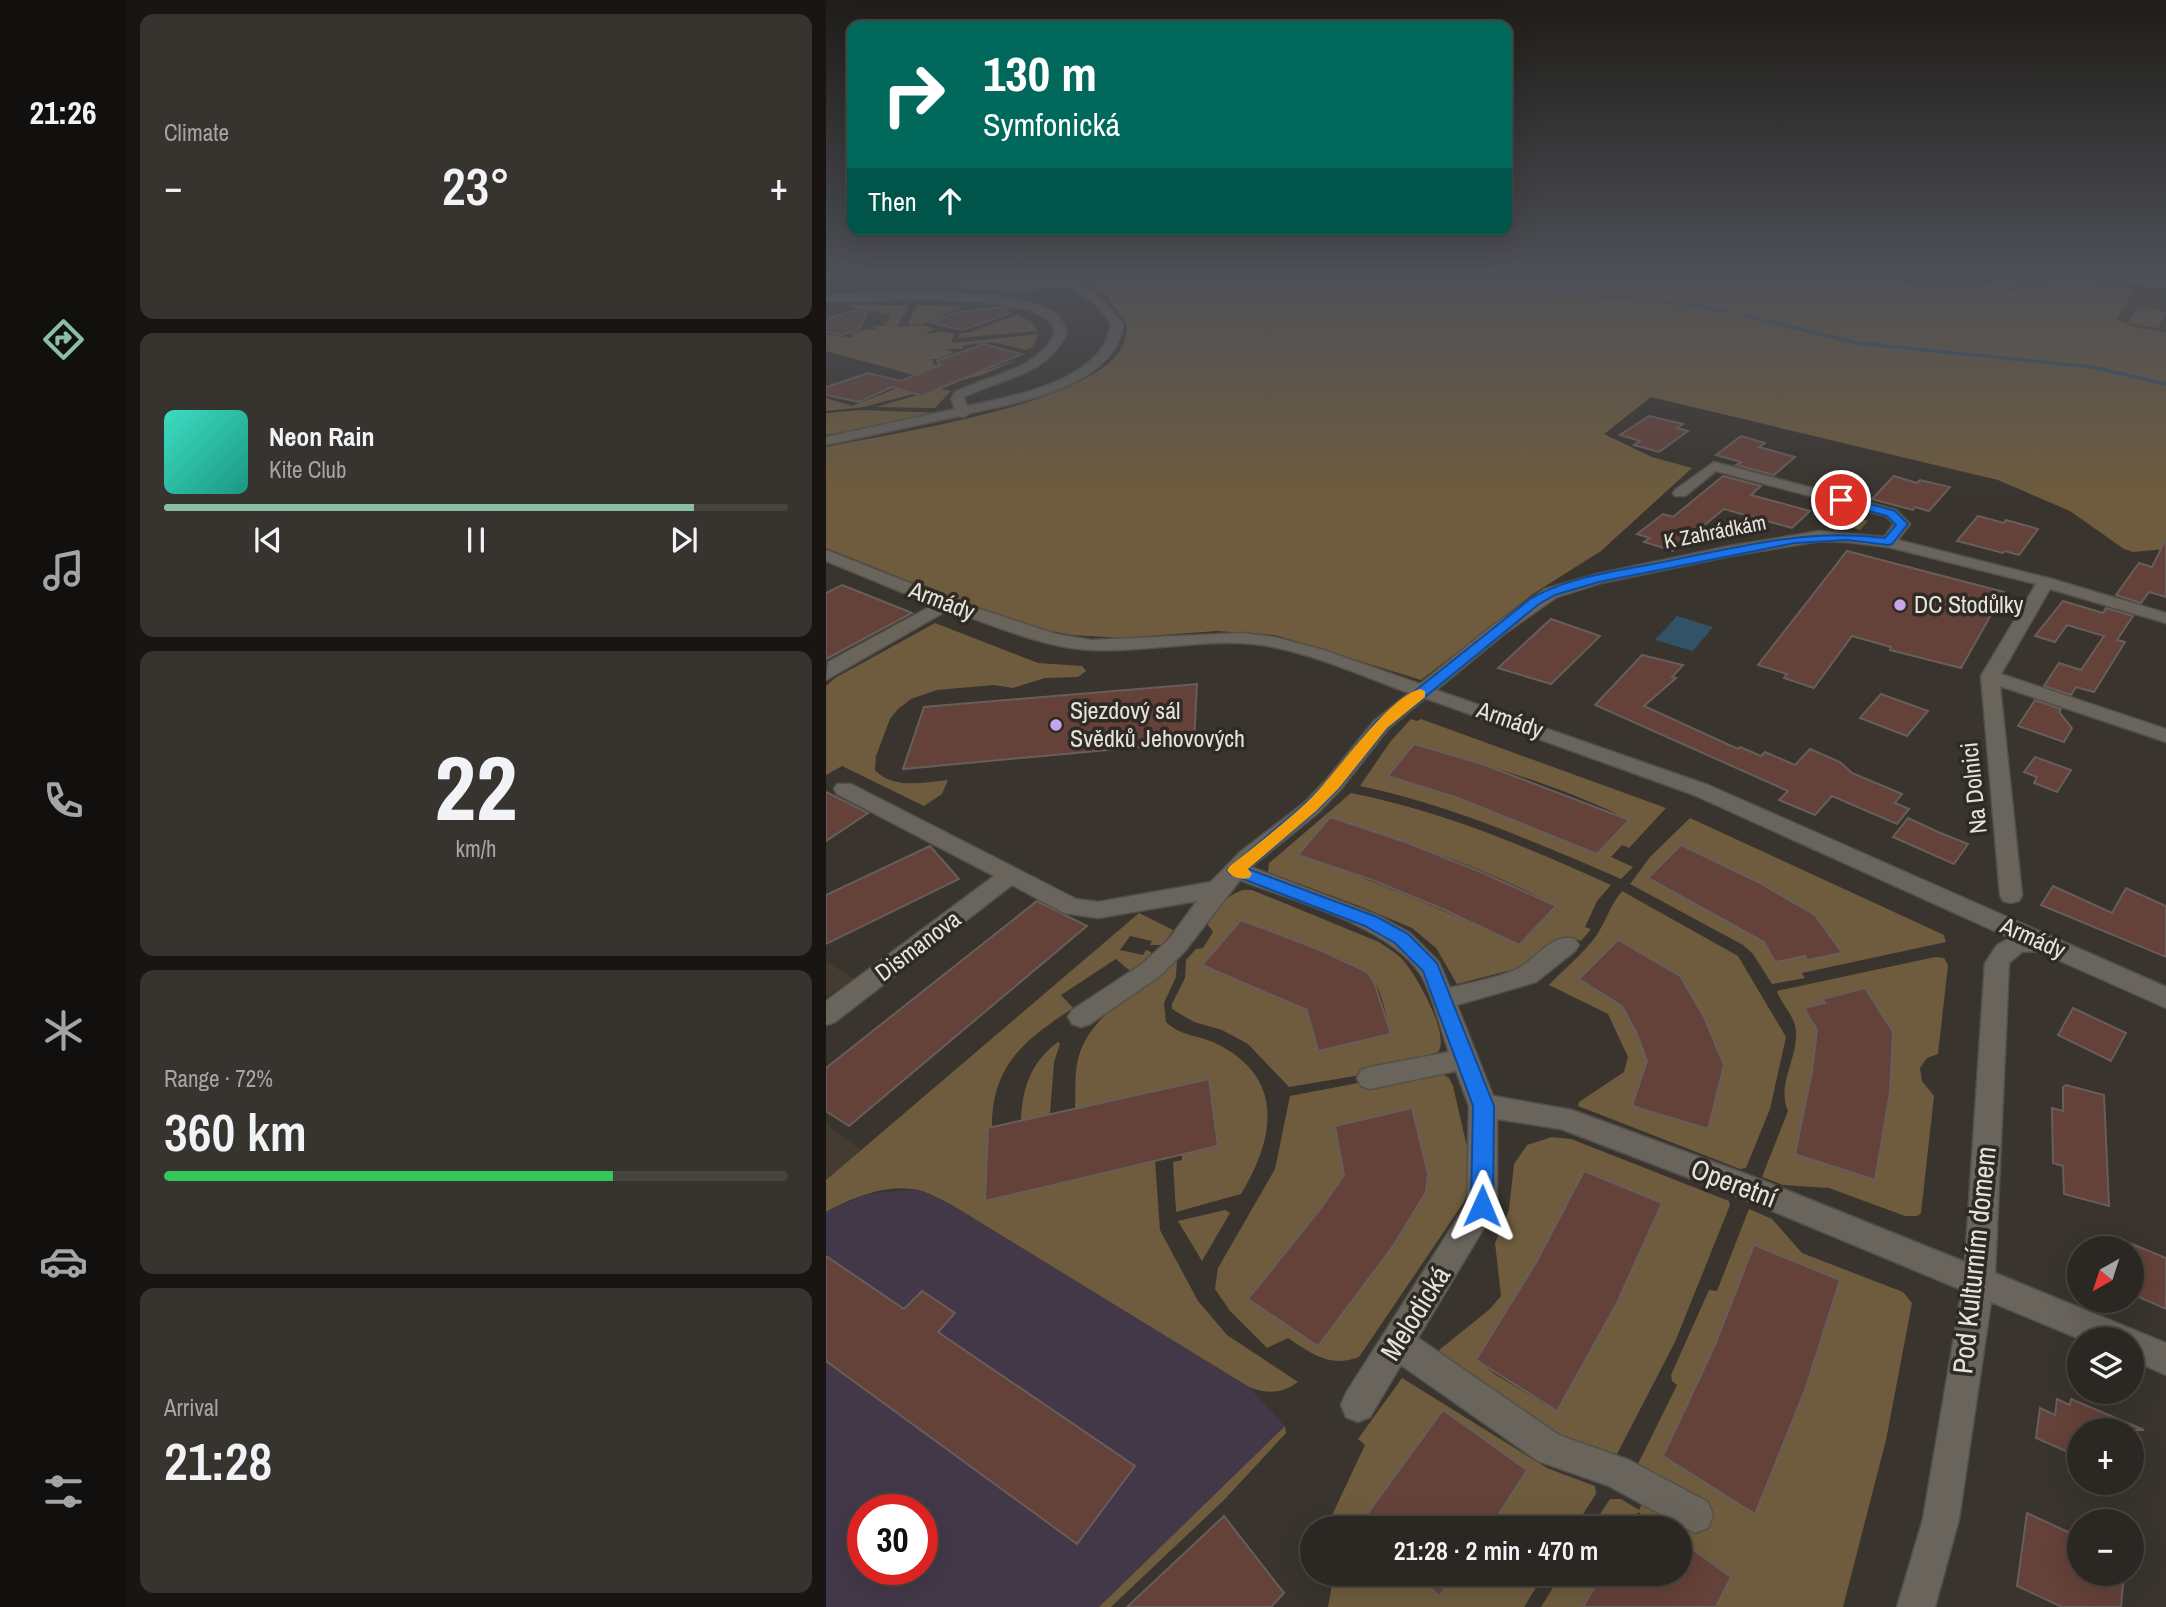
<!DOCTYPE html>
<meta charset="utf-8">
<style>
body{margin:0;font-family:"Archivo Narrow",sans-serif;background:#37332f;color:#f1f3f6;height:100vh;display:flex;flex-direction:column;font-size:26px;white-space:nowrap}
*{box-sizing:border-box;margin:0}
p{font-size:23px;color:#a6a5a5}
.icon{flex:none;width:38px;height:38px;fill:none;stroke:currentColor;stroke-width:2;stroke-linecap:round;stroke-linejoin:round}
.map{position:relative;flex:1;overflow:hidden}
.panel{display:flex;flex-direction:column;gap:14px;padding:14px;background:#181513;width:700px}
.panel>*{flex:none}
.hud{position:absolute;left:21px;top:21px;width:665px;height:214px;border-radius:14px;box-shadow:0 7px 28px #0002,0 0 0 2px #474440;background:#00695c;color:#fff;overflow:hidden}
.needle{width:46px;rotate:219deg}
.controls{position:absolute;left:1241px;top:1236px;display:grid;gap:14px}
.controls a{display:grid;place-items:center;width:77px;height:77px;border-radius:50%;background:#2b2722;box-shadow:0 7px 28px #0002,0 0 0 2px #474440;font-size:35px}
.speed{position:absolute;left:21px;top:1494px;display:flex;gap:14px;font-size:35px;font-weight:700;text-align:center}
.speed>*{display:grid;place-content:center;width:91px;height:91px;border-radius:50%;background:#2b2722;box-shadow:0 7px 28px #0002,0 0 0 2px #474440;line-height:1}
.speed .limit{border:10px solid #d22;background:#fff;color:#111}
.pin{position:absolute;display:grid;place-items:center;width:60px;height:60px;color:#fff;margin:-30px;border:4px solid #fff;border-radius:50%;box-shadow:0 2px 7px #0007}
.me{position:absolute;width:77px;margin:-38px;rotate:1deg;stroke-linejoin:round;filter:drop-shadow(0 0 5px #0008)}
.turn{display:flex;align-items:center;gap:24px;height:147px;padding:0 21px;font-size:32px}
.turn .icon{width:91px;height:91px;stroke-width:2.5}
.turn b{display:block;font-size:49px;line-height:60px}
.then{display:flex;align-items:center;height:66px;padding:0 21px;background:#0003;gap:14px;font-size:26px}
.big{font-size:52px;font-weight:600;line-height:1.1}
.panel .card{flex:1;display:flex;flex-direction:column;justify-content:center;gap:10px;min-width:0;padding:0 24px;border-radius:14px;background:#37332f}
.panel .dial{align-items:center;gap:0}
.dial b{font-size:91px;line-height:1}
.song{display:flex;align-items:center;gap:21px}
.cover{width:84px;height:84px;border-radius:10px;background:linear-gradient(135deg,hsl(170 70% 55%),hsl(170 70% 35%))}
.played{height:7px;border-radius:4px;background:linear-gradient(90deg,#8abfa5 85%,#474440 85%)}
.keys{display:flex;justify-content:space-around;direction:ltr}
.heat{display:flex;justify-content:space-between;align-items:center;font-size:38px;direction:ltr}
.charge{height:10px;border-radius:5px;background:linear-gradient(90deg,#34c759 72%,#474440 0)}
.trip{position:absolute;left:474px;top:1516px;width:392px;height:70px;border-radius:35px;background:#2b2722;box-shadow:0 7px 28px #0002,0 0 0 2px #474440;font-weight:600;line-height:70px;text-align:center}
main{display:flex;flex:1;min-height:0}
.tabs{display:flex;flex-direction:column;width:126px;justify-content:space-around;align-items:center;background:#11100e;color:#a6a5a5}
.tabs .icon{width:49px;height:49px}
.tabs .selected{color:#8abfa5}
.tabs b{font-size:32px;color:#f1f3f6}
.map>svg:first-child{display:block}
.commercial{fill:#433848;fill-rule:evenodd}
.built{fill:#443c31}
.green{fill:#6f5c3e;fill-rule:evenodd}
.water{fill:#325367}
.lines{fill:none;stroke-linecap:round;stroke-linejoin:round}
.stream{stroke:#325367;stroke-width:3.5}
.building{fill:#644139;stroke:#675d5b;stroke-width:2}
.minor-casing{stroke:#53504a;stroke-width:3}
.minor{fill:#69645c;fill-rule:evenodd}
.route{fill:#1a73e8;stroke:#114b97;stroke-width:2}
.slow{fill:#f59e0b}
.poi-dot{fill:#c8a6ef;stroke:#2f2a24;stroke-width:2.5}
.labels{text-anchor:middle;stroke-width:7;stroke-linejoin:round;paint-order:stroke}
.far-street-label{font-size:21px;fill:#e6e3df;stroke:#2f2a24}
.street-label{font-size:24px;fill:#e6e3df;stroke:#2f2a24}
.poi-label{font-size:24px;fill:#e6e3df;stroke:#2f2a24;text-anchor:start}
.near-street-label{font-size:28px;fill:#e6e3df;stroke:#2f2a24}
</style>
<main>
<nav class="tabs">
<b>21:26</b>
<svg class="icon selected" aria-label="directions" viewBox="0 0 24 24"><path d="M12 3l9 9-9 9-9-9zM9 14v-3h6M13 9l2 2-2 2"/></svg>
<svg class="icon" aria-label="music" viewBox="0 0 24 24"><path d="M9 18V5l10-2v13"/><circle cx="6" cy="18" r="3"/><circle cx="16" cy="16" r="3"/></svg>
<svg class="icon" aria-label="phone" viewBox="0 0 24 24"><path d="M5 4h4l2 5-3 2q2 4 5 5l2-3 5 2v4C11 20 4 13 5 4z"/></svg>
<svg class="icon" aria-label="climate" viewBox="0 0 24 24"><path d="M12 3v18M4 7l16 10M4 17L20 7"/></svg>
<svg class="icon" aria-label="car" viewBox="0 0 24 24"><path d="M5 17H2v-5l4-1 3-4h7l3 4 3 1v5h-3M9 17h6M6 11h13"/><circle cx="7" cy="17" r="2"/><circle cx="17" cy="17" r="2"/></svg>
<svg class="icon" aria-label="filters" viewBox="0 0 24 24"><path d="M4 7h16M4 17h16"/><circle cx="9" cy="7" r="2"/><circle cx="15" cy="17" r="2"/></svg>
</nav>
<section class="panel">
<div class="card"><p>Climate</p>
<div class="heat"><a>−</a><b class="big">23°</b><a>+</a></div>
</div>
<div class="card">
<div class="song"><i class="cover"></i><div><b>Neon Rain</b><p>Kite Club</p></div></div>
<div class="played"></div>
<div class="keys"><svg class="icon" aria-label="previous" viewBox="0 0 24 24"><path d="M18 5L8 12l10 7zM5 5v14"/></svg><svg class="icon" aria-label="pause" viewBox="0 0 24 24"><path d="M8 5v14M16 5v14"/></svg><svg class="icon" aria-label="next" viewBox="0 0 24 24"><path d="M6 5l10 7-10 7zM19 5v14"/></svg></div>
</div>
<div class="card dial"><b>22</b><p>km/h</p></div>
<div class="card"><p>Range · 72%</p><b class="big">360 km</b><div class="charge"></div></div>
<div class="card"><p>Arrival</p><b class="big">21:28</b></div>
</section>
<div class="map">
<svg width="1340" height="1607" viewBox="0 0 1340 1607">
<rect width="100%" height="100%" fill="#39342e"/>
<!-- commercial -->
<path class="commercial" d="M81 1190 96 1191 126 1205 423 1387 459 1426 273 1607H0V1212L40 1194ZM37 1510H96V1570H37Z"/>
<!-- built -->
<g class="built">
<path d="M1306 295 1340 301V332L1310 327 1290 320Z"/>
<path d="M0 961 28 979 0 997Z"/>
<path d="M0 1124 35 1150 0 1180Z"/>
</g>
<!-- green -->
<g class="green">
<path d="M256 275H697L750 281 776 275H962L1069 293 1131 295 1183 291 1213 282 1239 283 1207 278 1222 275 1302 287 1306 295 1290 320 1310 327 1340 332V549L1307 552 1298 549 1244 511 1172 480 825 397 778 434 826 457 866 468 775 551 707 594 595 680 449 635 391 631 295 638 246 635 193 625 0 548V447C72 432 237 409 288 358 298 349 300 338 301 325L282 298 270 289 274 288Z"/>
<path d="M18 305H83L71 327 96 325 110 329 100 333 103 334 115 331 129 334 125 341 129 343 213 334 206 348 200 350 166 342 139 345 136 346 137 349H120L128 353 112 359H102L107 360V364L145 375 191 360 156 375 121 384 0 351V334L26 338 28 336 24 334 39 329 54 330 46 327 48 326 63 325 58 323 63 320 64 315Z"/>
<path d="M91 305 133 306 137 307 96 324 82 325Z"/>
<path d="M1312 307 1340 312V313L1332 328 1302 323Z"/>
<path d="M191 315 206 322 212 331 131 338 135 333H141Z"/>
<path d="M84 383 105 389 38 407 0 411V398L26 406Z"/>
<path d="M113 389 125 391 109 408 50 407Z"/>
<path d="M36 410 114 413 61 426 0 435V413Z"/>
<path d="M1000 509 1042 521 1034 530 992 517Z"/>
<path d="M109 623 212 663 256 666 260 671 252 677 219 678 187 688 168 685 111 690 85 699 72 709 64 719 50 756 49 770C67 790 99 782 122 780L116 794 98 806 16 766 0 775V686L9 678Z"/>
<path d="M585 719 591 721 595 719 840 808 803 848 796 845 785 857 807 867 795 879C709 842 625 805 534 786L564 742ZM589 744C660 765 736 786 803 820L779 845 562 776Z"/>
<path d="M525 793C616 811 701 847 785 885L771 901 759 927 765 929 755 941 748 938 697 967 631 984 610 948 586 928 536 907 442 872 443 863ZM504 818C580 842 660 867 729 906L693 945C621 911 549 881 473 855Z"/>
<path d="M864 818 1118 935 1120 942 976 973 979 978 946 984 927 954 917 945 804 884 824 857ZM856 845 932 882 989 915 1015 953 982 960 979 956 950 962 938 942 823 879Z"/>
<path d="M417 890H426L553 942C560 947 569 952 575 958 589 972 625 1035 612 1052L529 1076 463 1087 422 1044 396 1030 368 1022 346 1009V1004L359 978 360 960 370 949 377 948 387 932 382 925C385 909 402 895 417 890ZM416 920C439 929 533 961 545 977 556 990 560 1017 565 1033L492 1051 481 1010 376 965Z"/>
<path d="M796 891 912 956 960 1037 944 1109 920 1168 914 1169 752 1106 753 1102 798 1072 802 1057 782 1014 723 985C738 969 756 955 770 936 780 922 784 905 796 891ZM793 940 854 976 878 1017 898 1065 882 1129 806 1106 821 1061 810 1032 796 1006 753 980Z"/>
<path d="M313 913 347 930 337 945H324L326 941 304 936 294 950 317 955 320 950 325 952V956L304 971 290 959 235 995 247 1008C199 1040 166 1064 166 1127L162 1128 160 1201 329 1161 334 1230 372 1301 401 1335 472 1382C456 1394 440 1394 423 1387L126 1205C117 1201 106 1194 96 1191 64 1182 27 1197 0 1212V1180Z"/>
<path d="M1109 957 1118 958 1122 965 1112 1054 1101 1058 1094 1068 1096 1081 1108 1096 1095 1213 1091 1216H1079L1003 1188 957 1185 936 1177 962 1111C950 1084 972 1059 970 1031 969 1016 955 1004 951 991ZM1039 988 1067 1032 1064 1092 1049 1180 969 1154 986 1072 991 1030 978 1008 999 1003 996 998Z"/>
<path d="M351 960 350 977 338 1003 340 1022C354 1036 372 1035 389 1043 460 1077 449 1138 415 1194L350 1212 347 1162 356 1160V1155L392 1146 383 1079 249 1109C250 1093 248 1075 252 1059 264 1012 317 988 351 960Z"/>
<path d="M232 1042 234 1044 228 1062 224 1114 195 1121C196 1088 205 1062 232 1042Z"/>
<path d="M615 1073 623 1078 627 1086 647 1173 638 1202 533 1357C504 1368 486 1354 462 1338L441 1348 404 1311 389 1289 392 1268 449 1169 464 1096 532 1083 567 1082ZM586 1108 602 1173 600 1192 567 1246 492 1346 423 1298 496 1207 518 1175 509 1126Z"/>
<path d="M726 1137 745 1139 903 1201 904 1205 849 1342 791 1454 730 1436 607 1355 664 1309 675 1296 669 1243 683 1210 688 1164 701 1145ZM758 1171 836 1203 791 1303 730 1411 670 1375 650 1360 711 1261Z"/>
<path d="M923 1209 946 1219 976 1253 1077 1292 1086 1303 1060 1440 1017 1607H890L905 1577 854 1540V1528H834L812 1512 802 1528H765L784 1499H795L813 1510 819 1497 873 1534 882 1514 810 1468 851 1385 846 1381 845 1375 883 1290 891 1291ZM928 1245 1014 1280 979 1390 929 1514 837 1455 889 1345Z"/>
<path d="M399 1210 404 1213 376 1261 352 1221Z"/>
<path d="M576 1378 721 1468 769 1486 770 1494 748 1528H664L701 1470 617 1410 533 1526 534 1528H500L539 1445 532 1439Z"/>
<path d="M459 1426 460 1433 398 1500 285 1607H273Z"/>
<path d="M508 1573H586L614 1596 622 1584 626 1588 635 1573H719L698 1607H502Z"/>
<path d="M736 1573H777L757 1607H715Z"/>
</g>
<!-- water -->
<path class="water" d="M851 616 887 627 867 651 829 640Z"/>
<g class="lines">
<!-- stream -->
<g class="stream">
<path d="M650 275 774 296 860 304 900 311"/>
<path d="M919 316 1031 343 1266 367 1340 384"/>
</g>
</g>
<!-- building -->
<g class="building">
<path d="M44 306 33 329 16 335 0 332V319Z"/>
<path d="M176 307 181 308 182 314 136 330 104 322 133 312Z"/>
<path d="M157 344 196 354 96 396 66 387 33 402 0 395V387L42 373 75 381 114 365 111 361Z"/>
<path d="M823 416 857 424 851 428 862 431 833 452 808 445 814 441 794 435Z"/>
<path d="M915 436 939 443 933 447 969 457 948 475 910 465 915 462 890 455Z"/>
<path d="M897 476 935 486 925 495 984 511 966 528 898 509 847 551 818 542 824 538 811 534 837 514 847 517Z"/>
<path d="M1068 476 1091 483 1094 480 1124 487 1103 511 1089 507 1087 510 1046 499Z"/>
<path d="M1152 516 1178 523 1180 520 1212 529 1193 555 1179 551 1177 553 1131 541Z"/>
<path d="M1340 539V597L1323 592 1315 603 1290 595 1313 563 1326 567Z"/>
<path d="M1021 551 1178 592 1135 668 1064 650 1065 647 1026 636 988 688 958 678 961 674 932 665Z"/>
<path d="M16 585 86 613 0 659V593Z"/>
<path d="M1237 601 1277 613 1280 608 1307 616 1291 640 1299 642 1268 692 1250 687 1245 695 1218 686 1233 663 1255 670 1278 636 1241 625 1229 642 1209 636Z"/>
<path d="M725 619 774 636 725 684 672 668Z"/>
<path d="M816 655 857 665 846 677 850 678 818 706 912 749 914 747 935 756 939 752 969 765 984 749 1014 762 1026 773 1076 794 1069 803 1083 809 1071 824 1006 796 989 815 953 800 962 791 769 705Z"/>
<path d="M371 684 368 742 77 769 98 707Z"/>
<path d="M1055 694 1102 711 1081 736 1034 718Z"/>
<path d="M1209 700 1235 709 1233 712 1246 728 1238 742 1192 726Z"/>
<path d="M588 744 659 765 803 820 771 854 632 798 562 776Z"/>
<path d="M1209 757 1245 770 1231 792 1208 783 1211 777 1198 772Z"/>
<path d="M0 792 42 813 0 841Z"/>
<path d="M504 817 579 842 655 872 730 906 693 945 619 910 546 880 472 855Z"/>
<path d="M1082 818 1112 832 1142 844 1128 864 1067 837Z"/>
<path d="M855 845 932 882 989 915 1016 953 981 960 979 956 949 962 938 942 822 878Z"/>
<path d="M104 846 133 879 0 944V895Z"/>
<path d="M1227 886 1286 913 1300 888 1340 906V957L1215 905Z"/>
<path d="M211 901 261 926 23 1126 0 1111V1068Z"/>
<path d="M415 920 494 950 541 972 548 982 565 1034 492 1051 481 1010 376 965Z"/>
<path d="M792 940 854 976 878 1017 898 1065 882 1129 806 1106 821 1061 810 1032 796 1006 753 979Z"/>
<path d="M1039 988 1067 1032 1064 1092 1049 1180 969 1154 986 1072 991 1030 978 1008 999 1003 996 999Z"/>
<path d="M1247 1008 1300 1033 1285 1061 1232 1035Z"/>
<path d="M383 1079 392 1146 159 1201 162 1128Z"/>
<path d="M1240 1085 1278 1095 1283 1206 1238 1194 1237 1166 1227 1163 1226 1108 1237 1111V1087Z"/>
<path d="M586 1108 602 1174 600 1192 567 1246 492 1346 422 1299 496 1207 518 1175 509 1126Z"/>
<path d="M758 1171 836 1203 791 1303 731 1411 650 1360 711 1261Z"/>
<path d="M1306 1244 1340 1258V1309L1306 1294Z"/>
<path d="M928 1245 1014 1280 979 1390 929 1514 837 1456 889 1345Z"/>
<path d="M0 1256 78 1309 96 1291 129 1313 112 1332 309 1466 251 1544 0 1361Z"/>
<path d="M1231 1399 1244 1405 1245 1399 1318 1430H1253V1457L1210 1438 1214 1408 1229 1415Z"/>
<path d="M617 1410 701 1470 664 1528H531Z"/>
<path d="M1201 1513 1253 1537V1573H1298L1295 1607H1236L1191 1586Z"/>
<path d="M398 1516 458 1593 445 1607H301Z"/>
<path d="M854 1540 905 1577 890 1607H757L777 1573H854Z"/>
<path d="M586 1573H629L614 1596Z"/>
</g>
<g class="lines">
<!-- minor casing -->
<g class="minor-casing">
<g id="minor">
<path d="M227 275C254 274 281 303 297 324 290 386 194 402 144 413L138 417 133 416 0 445V437L129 409 125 399 129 392C164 374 210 372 229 333 228 330 228 326 225 323 197 290 44 302 0 301V295C52 296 197 282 234 318 237 322 239 329 241 333 219 377 178 377 138 397L141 406C187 396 278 381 285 324L272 306 241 285 203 289 135 288 130 285 135 282 203 283 233 280Z"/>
<path d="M983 275C1029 273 1076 288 1123 288 1141 288 1160 286 1177 281 1188 278 1196 275 1208 275 1168 305 1071 292 1024 285 1011 282 993 282 983 275Z"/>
<path d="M1263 275H1289L1340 282V288L1268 278Z"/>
<path d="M888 462 1070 510 1084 524 1072 540 1226 579 1340 613V623L1224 589 1175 674 1340 729V742L1174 686 1196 895 1193 901 1185 903 1177 901 1174 895 1155 676 1210 584 1062 547 1021 542 994 541 904 556 775 583 731 597 678 634 610 690 882 785 1340 987V1008L1212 951 1196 952 1183 963 1169 1273 1340 1343V1375L1306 1360V1339H1254L1165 1302 1133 1519 1109 1607H1071L1097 1519 1136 1290 908 1195 735 1129 671 1119V1206L592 1338 733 1435 803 1460 882 1502 887 1515 882 1528 869 1533 783 1486 712 1461 575 1365 544 1417 532 1422 520 1417 515 1405 520 1393 641 1203 643 1106 630 1071 544 1089 535 1086 531 1078 535 1070 544 1067 623 1052C615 1030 605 989 593 972 561 925 465 900 414 880L359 951 334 976 264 1024 255 1027 246 1024 242 1017 246 1010 316 964 343 939 371 901 272 918 238 913 186 885 9 1022 0 1025V1001L168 876 11 794 8 789 11 784H25L250 899 272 902 385 882 413 853 478 803 501 779 548 721 583 693C539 677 493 656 447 647 388 635 326 653 266 650 217 648 168 625 122 610L0 680 2 662 107 605 0 561V550L127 600 230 634 265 640 417 633 448 637 498 650 594 684 666 626 719 589 771 574 904 546 994 531 1058 537 1068 524 1060 516 890 471 859 496H849L847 493 849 490ZM599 698 868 795 1184 938 1171 945 1159 963 1139 1262 928 1177 746 1110 667 1096 631 1005 710 982 749 951 753 945 749 939C727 932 711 958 693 968 673 978 646 982 624 988L613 962 584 933 553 916 425 867 492 813 515 789 562 729Z"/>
</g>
</g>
<!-- minor -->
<use href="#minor" class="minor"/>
</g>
<!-- sky -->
<linearGradient id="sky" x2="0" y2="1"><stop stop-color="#1f1d19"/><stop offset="0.55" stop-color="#4e5057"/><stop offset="1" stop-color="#4e5057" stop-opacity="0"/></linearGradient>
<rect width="1340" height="500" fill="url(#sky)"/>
<!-- route -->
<path class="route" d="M1015 496 1069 511 1082 524 1066 544 1062 545 1021 540 969 543 773 582 729 595 713 604 561 728 513 788 490 811 422 869 551 917 582 934 611 963 668 1106 667 1206 664 1213 656 1216 648 1213 645 1206 647 1106 597 971 569 943 539 926 404 874 401 870 479 804 502 781 550 722 704 599C744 576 793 571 837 562 913 547 982 528 1059 538L1070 525 1061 516 1011 502V497Z"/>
<!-- slow -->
<path class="slow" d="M594 689 599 691V697L561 728 513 788 490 811 422 869 426 874 423 878C415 880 406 878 401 870L404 866C429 846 455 826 479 804 508 778 560 698 594 689Z"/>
<!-- markers -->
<g class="poi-dot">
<circle cx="1074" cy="605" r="7"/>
<circle cx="230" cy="725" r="7"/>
</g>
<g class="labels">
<!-- far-street labels -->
<g class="far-street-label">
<text transform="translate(889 532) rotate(-11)" y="7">K Zahrádkám</text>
</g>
<!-- street labels -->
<g class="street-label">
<text transform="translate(116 601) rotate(21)" y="8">Armády</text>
<text transform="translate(684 720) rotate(19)" y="8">Armády</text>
<text transform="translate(1148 788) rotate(-96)" y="8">Na Dolnici</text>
<text transform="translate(1207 938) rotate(24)" y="8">Armády</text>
<text transform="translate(92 946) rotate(-37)" y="8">Dismanova</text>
</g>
<!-- poi labels -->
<g class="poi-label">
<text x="1088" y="613">DC Stodůlky</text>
<text x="244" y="719">Sjezdový sál<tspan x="244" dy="28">Svědků Jehovových</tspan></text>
</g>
<!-- near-street labels -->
<g class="near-street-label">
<text transform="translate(908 1183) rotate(21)" y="10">Operetní</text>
<text transform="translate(1148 1260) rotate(-84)" y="10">Pod Kulturním domem</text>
<text transform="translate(589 1313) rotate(-58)" y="10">Melodická</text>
</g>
</g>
</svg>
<div class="controls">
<a><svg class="needle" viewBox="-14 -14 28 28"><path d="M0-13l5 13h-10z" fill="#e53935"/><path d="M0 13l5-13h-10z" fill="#a6a5a5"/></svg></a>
<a><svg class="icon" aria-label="layers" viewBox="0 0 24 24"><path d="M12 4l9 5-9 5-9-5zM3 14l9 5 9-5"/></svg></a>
<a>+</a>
<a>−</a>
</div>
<div class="speed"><div class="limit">30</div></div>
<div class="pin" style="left:1015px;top:500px;background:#d93025"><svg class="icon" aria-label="arrive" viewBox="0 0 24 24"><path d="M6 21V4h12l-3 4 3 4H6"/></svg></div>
<svg class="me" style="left:656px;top:1206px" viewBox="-20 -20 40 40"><path d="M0-17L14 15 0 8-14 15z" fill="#1a73e8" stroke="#fff" stroke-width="4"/></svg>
<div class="trip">21:28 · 2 min · 470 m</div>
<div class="hud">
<div class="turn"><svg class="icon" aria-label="right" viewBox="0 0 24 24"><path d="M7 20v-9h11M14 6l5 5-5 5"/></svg><div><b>130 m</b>Symfonická</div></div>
<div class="then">Then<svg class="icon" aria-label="ahead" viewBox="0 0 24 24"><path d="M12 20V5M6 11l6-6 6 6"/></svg></div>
</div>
</div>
</main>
